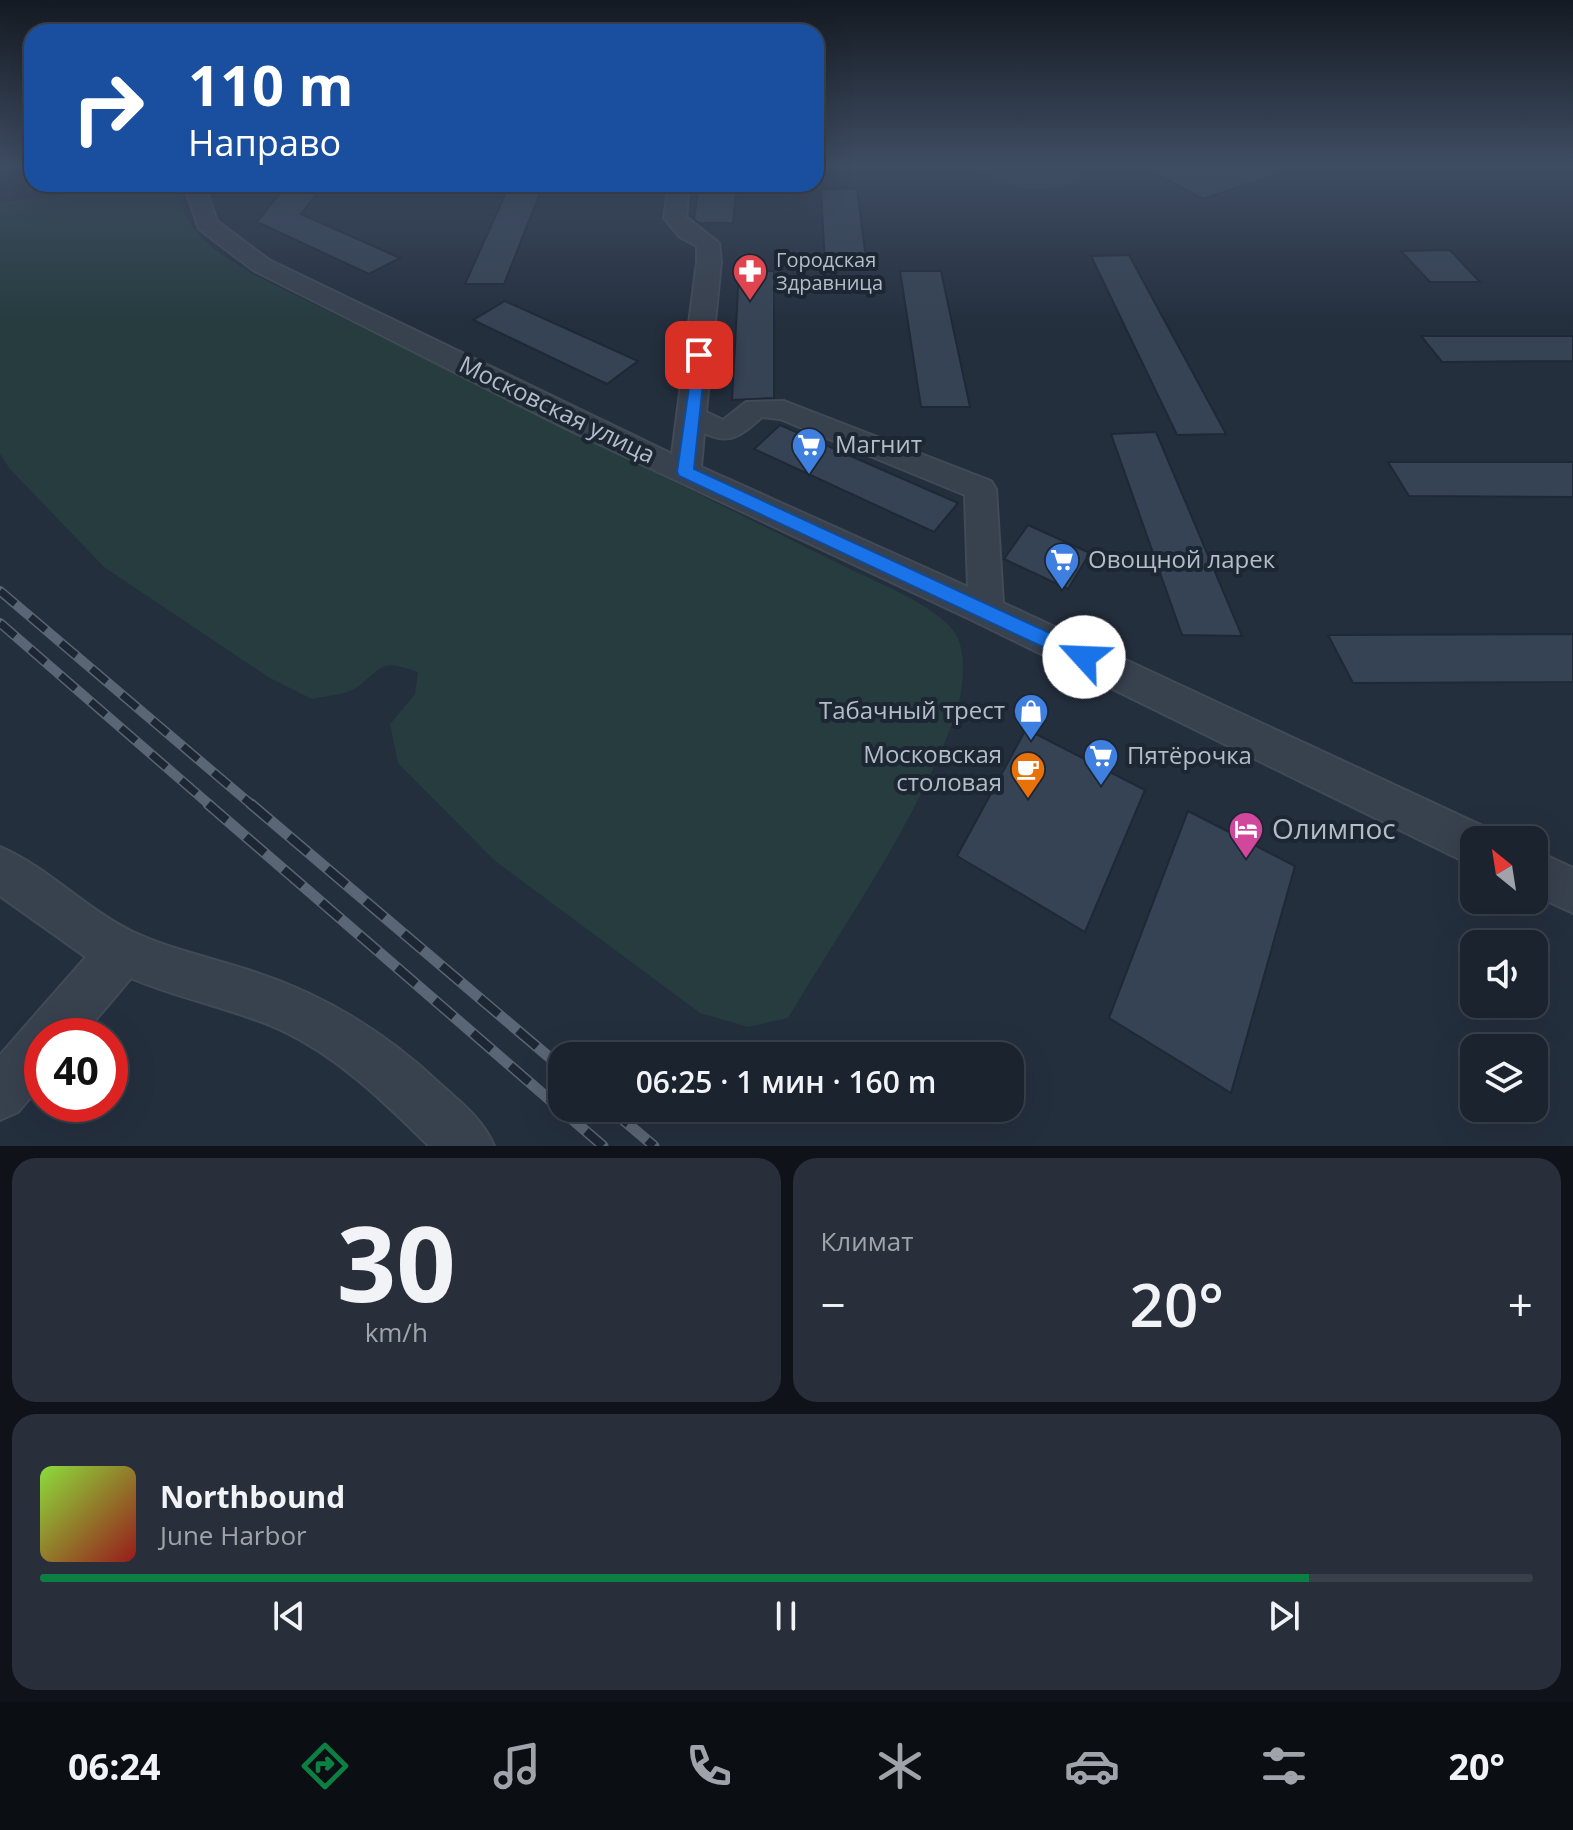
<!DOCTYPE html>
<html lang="ru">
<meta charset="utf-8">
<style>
body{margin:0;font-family:"Open Sans",sans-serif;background:#282f3a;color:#f1f3f6;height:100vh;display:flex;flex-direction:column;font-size:30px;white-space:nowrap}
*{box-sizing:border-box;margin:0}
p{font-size:26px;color:#a0a4aa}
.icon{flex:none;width:44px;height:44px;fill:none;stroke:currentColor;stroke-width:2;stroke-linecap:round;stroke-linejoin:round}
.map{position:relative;height:1146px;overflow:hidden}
.sheet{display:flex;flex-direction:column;gap:12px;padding:12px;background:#0f1319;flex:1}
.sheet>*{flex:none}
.top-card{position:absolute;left:24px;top:24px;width:800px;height:168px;border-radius:24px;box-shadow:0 8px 32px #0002,0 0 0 2px #39404a;background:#1a4fa0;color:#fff;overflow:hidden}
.needle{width:52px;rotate:330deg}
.fabs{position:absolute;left:1460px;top:826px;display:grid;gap:16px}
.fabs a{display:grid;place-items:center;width:88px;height:88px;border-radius:16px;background:#1b232e;box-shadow:0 8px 32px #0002,0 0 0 2px #39404a;font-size:40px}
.speed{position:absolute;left:24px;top:1018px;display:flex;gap:16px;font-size:40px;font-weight:700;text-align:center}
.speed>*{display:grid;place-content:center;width:104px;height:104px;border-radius:50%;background:#1b232e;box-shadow:0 8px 32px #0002,0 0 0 2px #39404a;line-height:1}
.speed .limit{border:12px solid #d22;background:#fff;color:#111}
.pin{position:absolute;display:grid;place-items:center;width:68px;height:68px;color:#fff;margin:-34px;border-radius:16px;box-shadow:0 4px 12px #0006}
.me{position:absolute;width:88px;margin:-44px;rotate:295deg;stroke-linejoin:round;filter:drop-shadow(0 0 6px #0008)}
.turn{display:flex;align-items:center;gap:28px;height:168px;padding:0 32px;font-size:36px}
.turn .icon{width:104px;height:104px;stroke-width:2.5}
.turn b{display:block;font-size:56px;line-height:68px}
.big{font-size:60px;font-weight:600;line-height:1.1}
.sheet .widget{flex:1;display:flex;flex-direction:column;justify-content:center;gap:12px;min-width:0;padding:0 28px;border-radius:24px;background:#282f3a}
.sheet .dial{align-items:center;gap:0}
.dial b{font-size:104px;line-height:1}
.song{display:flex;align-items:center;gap:24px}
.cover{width:96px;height:96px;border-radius:12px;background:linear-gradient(135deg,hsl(90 70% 55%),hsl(0 70% 35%))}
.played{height:8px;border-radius:4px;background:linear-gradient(90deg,#0b8043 85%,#39404a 85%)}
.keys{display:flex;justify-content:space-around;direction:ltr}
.heat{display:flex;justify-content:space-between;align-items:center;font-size:44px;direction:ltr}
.sheet .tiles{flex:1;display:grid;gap:12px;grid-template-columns:1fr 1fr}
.widget:last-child{grid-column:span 2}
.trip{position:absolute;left:548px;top:1042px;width:476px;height:80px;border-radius:24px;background:#1b232e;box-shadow:0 8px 32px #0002,0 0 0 2px #39404a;font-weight:600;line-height:80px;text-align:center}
.tab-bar{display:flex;height:128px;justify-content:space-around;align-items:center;background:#0b0e12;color:#a0a4aa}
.tab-bar .icon{width:56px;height:56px}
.tab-bar .current{color:#0b8043}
.tab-bar b{font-size:36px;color:#f1f3f6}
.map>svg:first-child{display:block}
.green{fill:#263c3f}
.building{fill:#364354;stroke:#1f2835;stroke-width:2}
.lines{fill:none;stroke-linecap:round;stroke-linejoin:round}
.minor-casing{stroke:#414a57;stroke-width:4}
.minor{fill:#38414e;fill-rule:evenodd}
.rail-far1-casing{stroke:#5a6575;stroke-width:10}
.rail-casing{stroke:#5a6575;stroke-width:11}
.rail-far1{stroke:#1d2633;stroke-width:7;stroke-dasharray:20;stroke-linecap:butt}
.rail{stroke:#1d2633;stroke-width:8;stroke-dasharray:25;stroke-linecap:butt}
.route{fill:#1a73e8;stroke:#114b97;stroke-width:2}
.labels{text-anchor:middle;stroke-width:8;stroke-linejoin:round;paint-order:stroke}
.far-poi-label{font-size:20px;fill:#b4bcc9;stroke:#1d2633;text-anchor:start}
.street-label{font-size:24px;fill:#b4bcc9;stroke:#1d2633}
.poi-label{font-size:24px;fill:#b4bcc9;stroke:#1d2633;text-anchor:start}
.near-poi-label{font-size:28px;fill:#b4bcc9;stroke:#1d2633;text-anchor:start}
</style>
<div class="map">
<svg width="1573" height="1146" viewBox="0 0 1573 1146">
<rect width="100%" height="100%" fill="#242f3e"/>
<!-- green -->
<g class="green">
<path d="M967 164H1076L1081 174 1077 183C1035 197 1003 188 967 164Z"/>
<path d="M132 184 174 187C189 235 208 246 249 272L846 567C875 582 938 606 955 633 968 654 963 693 955 716 916 823 846 921 788 1018L748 1027 700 1013 494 860 398 763 390 724 415 694 418 672C378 658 385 667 356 688 345 695 325 696 312 699L270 678 104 567 10 469 0 454V203Z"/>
</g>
<!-- building -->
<g class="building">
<path d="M1138 164H1295V168L1203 199Z"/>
<path d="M287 184H324L301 214 400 258 369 274 257 222Z"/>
<path d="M699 184H737L733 223H699L694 219Z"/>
<path d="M508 188H542L504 284H465Z"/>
<path d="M821 189H857L867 266H825Z"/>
<path d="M1450 250 1480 282H1430L1401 251Z"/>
<path d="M1129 255 1226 434 1177 435 1091 256Z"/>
<path d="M739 271H774V398L732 400Z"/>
<path d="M900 271H941L970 407H921Z"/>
<path d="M505 301 638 361 607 384 473 320Z"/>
<path d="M1421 336H1573V361L1442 362Z"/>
<path d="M780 425 958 503 934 532 754 449Z"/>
<path d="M1156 432 1242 636 1182 635 1111 434Z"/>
<path d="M1388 462H1573V497L1409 496Z"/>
<path d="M1028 525 1090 553 1068 589 1004 559Z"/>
<path d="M1573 634V682L1353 683 1328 635Z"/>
<path d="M1026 729 1145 790 1085 932 957 856Z"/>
<path d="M1188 811 1295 866 1231 1093 1109 1018Z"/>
</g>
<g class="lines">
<!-- minor casing -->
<g class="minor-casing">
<g id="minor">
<path d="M184 184H204L217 221 269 260 672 454 697 262V246L680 237 664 218 669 184H689L686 217 719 243 721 262 706 412 723 420 746 402 784 401 991 481 996 489 1003 603 1489 829 1494 840H1474V865L1459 859 974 621 565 428 253 270 199 229ZM762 417 780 419 965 495 968 587 701 467 704 433C731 446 741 435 762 417Z"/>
<path d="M0 847C48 867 85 909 133 932 169 949 209 957 248 970 321 993 383 1030 439 1083 460 1102 483 1119 494 1146H429C384 1102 339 1057 281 1030 233 1008 179 999 131 978L82 1036H42V1084L18 1112 0 1120V1055L86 957 0 896Z"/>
<path d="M1534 850 1573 868V913L1534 895Z"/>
</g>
</g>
<!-- minor -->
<use href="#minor" class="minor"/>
<!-- rail-far1 casing -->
<g class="rail-far1-casing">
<g id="rail-far1">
<path d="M0 591 253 806"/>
<path d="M0 623 211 806"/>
</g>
</g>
<!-- rail casing -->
<g class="rail-casing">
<g id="rail">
<path d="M208 804 603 1146"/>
<path d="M251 804 562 1068"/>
<path d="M609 1108 654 1146"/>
</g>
</g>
<!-- rail-far1 -->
<use href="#rail-far1" class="rail-far1"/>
<!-- rail -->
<use href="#rail" class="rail"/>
</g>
<!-- sky -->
<linearGradient id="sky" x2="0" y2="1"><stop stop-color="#141a22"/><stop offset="0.51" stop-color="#3f4d63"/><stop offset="1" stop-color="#3f4d63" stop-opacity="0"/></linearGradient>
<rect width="1573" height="324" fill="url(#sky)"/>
<!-- route -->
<path class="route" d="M694 352 706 355 694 469 1091 652 1094 657 1091 663H1077L679 476 677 472Z"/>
<!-- icons -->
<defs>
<g id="pharmacy-pin" transform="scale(1.8)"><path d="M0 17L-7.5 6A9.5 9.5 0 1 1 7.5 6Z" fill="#e0444e" stroke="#1d2633"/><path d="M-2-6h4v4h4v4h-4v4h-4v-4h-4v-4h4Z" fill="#fff"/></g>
<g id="supermarket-pin" transform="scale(1.8)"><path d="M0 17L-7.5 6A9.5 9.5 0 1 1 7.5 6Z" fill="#3f7fe0" stroke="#1d2633"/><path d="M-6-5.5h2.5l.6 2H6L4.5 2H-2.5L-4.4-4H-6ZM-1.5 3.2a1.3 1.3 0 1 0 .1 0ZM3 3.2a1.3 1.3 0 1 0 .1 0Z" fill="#fff"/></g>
<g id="shop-pin" transform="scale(1.8)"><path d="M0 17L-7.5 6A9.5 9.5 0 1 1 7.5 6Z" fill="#3f7fe0" stroke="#1d2633"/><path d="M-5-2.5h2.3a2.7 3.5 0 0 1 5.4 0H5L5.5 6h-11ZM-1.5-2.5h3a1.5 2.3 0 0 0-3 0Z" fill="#fff"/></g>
<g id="cafe-pin" transform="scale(1.8)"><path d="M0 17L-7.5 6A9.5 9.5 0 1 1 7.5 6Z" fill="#e8710a" stroke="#1d2633"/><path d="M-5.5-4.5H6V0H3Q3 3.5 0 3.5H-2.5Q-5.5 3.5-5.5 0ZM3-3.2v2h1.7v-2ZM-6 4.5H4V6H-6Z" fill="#fff"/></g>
<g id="hotel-pin" transform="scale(1.8)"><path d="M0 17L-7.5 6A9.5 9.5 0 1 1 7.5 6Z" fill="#d1479c" stroke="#1d2633"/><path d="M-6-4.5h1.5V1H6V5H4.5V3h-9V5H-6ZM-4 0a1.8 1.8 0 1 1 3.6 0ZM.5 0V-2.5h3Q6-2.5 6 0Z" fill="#fff"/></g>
</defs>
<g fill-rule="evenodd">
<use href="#pharmacy-pin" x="750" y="271"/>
<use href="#supermarket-pin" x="809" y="445"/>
<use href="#supermarket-pin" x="1062" y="560"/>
<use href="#shop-pin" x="1031" y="711"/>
<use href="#supermarket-pin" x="1101" y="756"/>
<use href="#cafe-pin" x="1028" y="769"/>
<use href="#hotel-pin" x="1246" y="829"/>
</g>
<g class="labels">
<!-- far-poi labels -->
<g class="far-poi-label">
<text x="776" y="267">Городская<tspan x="776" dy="23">Здравница</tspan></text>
</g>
<!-- street labels -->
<g class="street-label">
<text transform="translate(557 410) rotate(26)" y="8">Московская улица</text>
</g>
<!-- poi labels -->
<g class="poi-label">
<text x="835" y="453">Магнит</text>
<text x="1088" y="568">Овощной ларек</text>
<text x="1005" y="719" text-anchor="end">Табачный трест</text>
<text x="1002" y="763" text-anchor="end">Московская<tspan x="1002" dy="28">столовая</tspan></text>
<text x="1127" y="764">Пятёрочка</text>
</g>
<!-- near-poi labels -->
<g class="near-poi-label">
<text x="1272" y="839">Олимпос</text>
</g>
</g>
</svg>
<div class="fabs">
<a><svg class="needle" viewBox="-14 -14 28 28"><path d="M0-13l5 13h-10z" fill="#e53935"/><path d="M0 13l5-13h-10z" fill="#a0a4aa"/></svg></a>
<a><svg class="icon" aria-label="sound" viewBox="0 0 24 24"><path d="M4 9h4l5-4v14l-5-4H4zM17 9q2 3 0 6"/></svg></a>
<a><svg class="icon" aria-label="layers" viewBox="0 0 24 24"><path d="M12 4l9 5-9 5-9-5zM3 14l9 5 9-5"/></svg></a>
</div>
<div class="speed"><div class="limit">40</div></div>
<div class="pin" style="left:699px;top:355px;background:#d93025"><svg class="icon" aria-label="arrive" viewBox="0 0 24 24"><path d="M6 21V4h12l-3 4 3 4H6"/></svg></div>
<svg class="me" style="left:1084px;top:657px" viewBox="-20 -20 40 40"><circle r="19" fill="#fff"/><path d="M0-13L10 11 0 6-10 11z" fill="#1a73e8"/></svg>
<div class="trip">06:25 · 1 мин · 160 m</div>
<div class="top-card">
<div class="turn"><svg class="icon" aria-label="right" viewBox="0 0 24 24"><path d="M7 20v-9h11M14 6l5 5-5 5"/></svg><div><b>110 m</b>Направо</div></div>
</div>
</div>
<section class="sheet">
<div class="tiles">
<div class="widget dial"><b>30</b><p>km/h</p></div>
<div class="widget"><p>Климат</p>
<div class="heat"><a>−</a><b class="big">20°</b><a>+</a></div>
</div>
<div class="widget">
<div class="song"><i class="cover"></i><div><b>Northbound</b><p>June Harbor</p></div></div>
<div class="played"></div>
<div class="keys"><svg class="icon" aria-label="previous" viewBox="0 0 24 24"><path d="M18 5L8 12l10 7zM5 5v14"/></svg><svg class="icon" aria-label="pause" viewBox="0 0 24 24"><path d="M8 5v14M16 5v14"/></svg><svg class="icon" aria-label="next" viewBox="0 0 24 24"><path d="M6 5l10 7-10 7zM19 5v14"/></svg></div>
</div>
</div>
</section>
<nav class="tab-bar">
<b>06:24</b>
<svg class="icon current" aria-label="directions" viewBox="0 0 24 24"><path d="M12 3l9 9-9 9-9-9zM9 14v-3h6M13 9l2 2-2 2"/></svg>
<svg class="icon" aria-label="music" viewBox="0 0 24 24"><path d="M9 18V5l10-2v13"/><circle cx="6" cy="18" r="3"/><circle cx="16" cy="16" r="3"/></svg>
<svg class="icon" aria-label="phone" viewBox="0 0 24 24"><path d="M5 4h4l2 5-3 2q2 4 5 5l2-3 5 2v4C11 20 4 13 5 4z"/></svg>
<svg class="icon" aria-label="climate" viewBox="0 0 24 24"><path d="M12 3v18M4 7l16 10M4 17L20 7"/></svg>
<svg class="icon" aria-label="car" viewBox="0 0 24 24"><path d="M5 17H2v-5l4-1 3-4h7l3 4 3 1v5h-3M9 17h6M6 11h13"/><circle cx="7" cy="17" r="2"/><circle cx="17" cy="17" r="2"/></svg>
<svg class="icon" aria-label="filters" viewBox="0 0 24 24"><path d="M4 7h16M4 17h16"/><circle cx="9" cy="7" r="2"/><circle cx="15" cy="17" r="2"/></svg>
<b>20°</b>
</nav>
